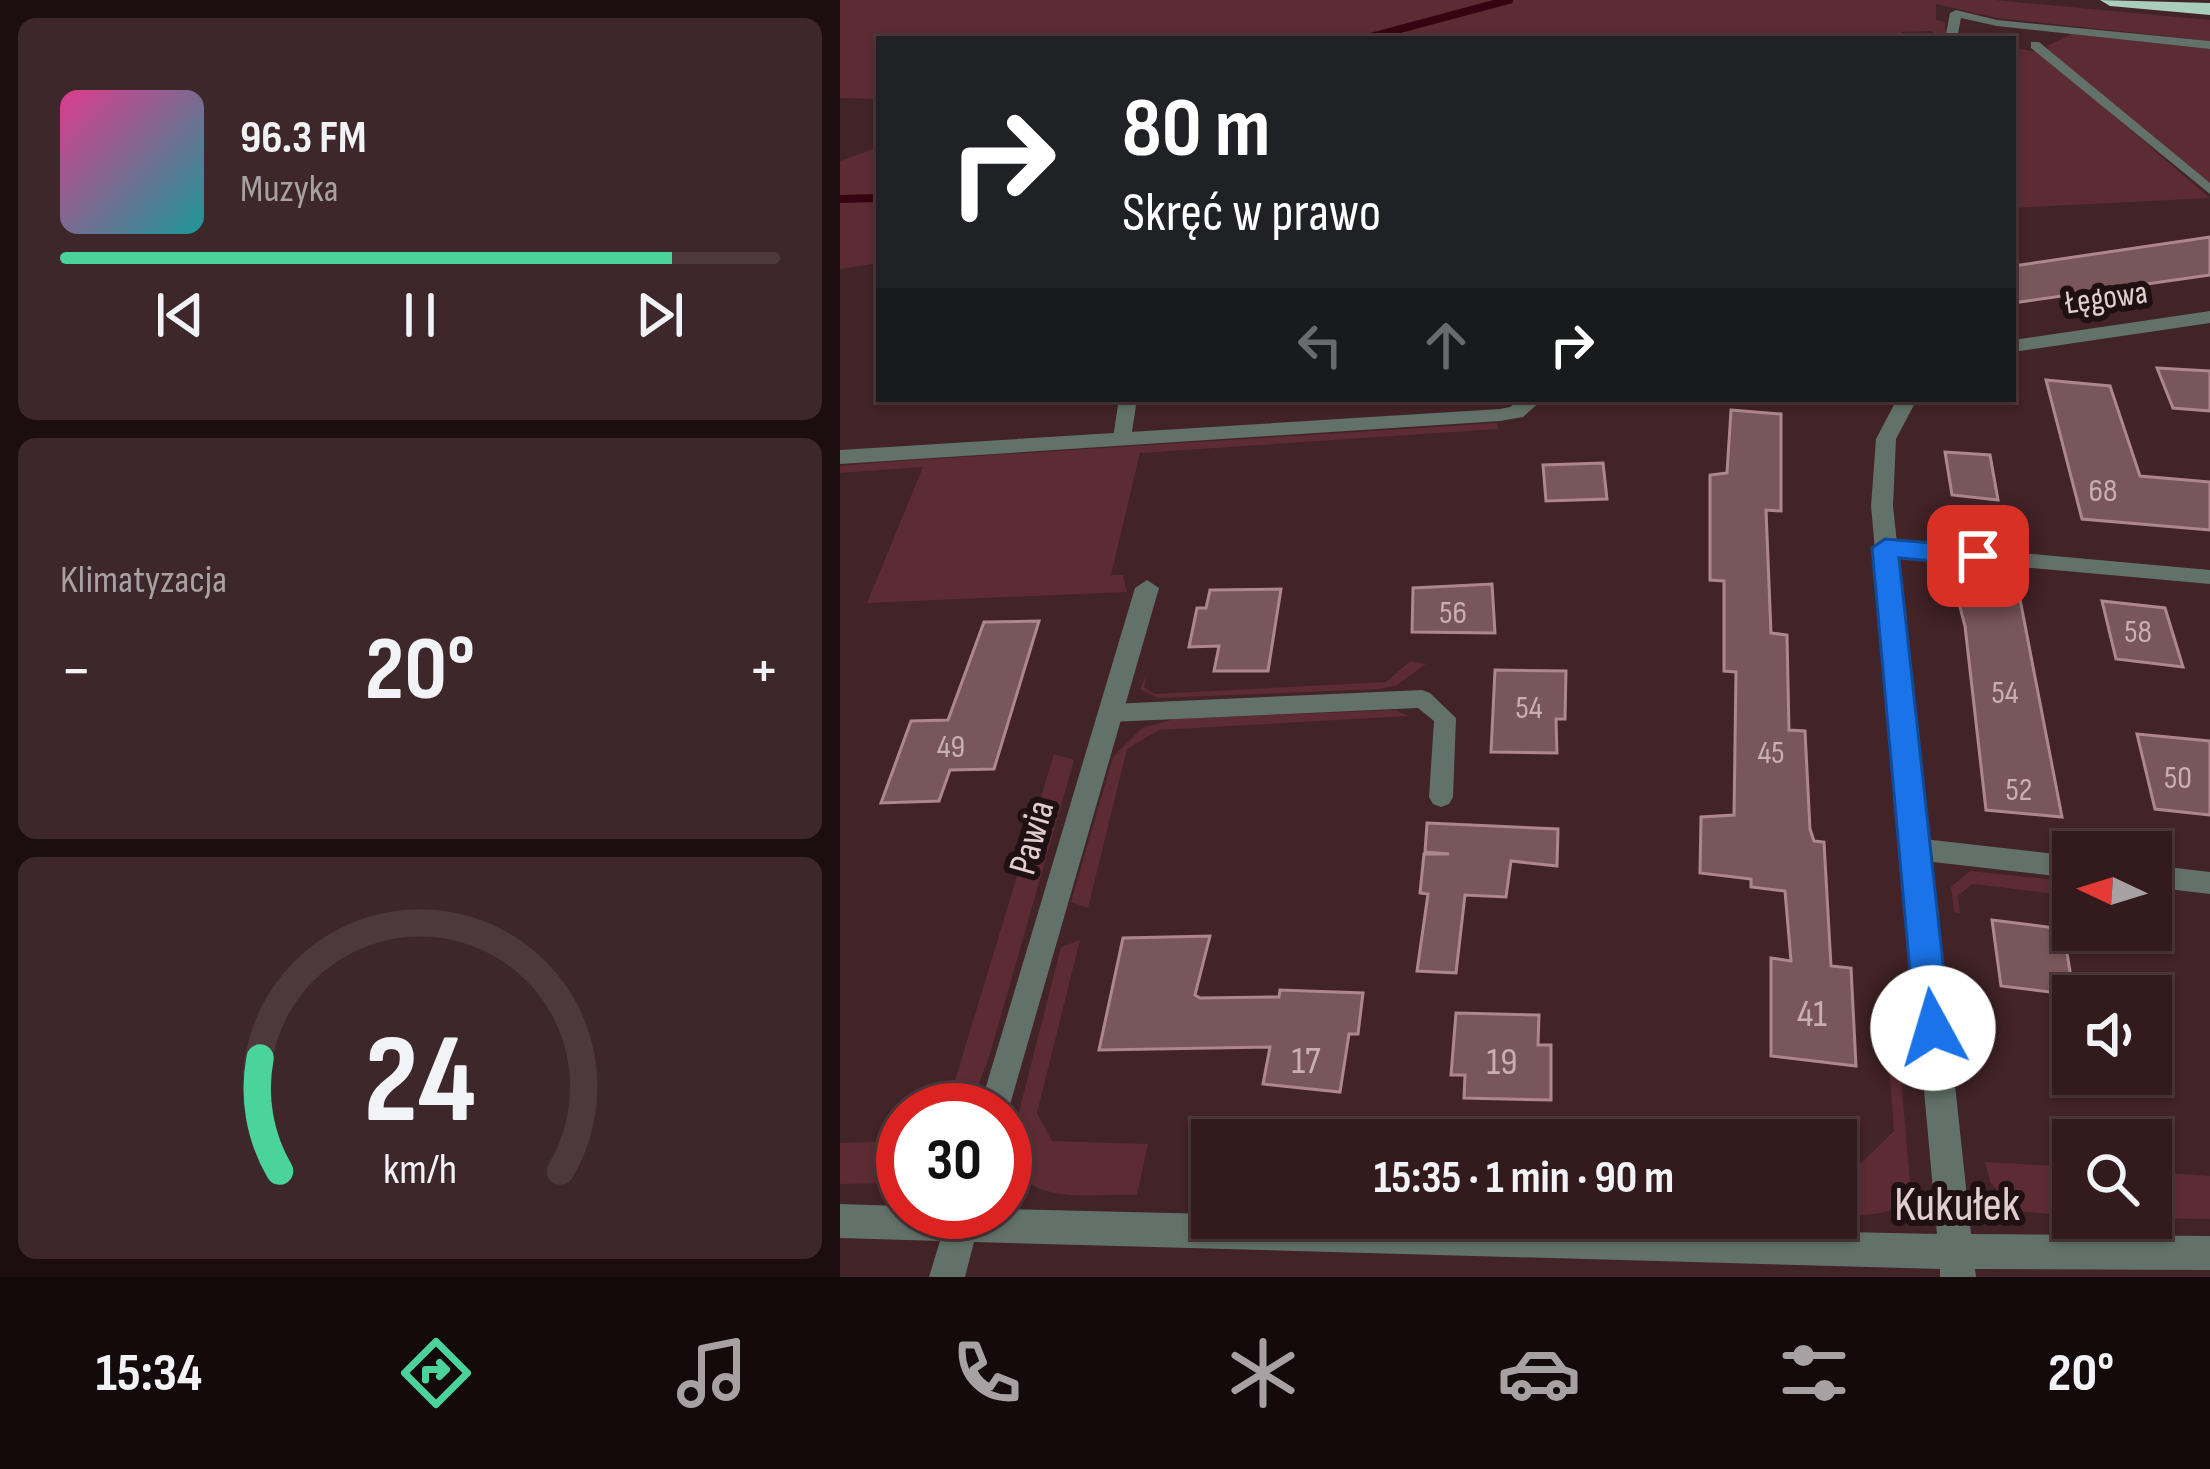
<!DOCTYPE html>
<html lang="pl">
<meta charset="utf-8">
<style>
body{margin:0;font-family:"Sofia Sans Condensed",sans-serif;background:#3d272a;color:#f1f3f6;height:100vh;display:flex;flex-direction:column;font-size:45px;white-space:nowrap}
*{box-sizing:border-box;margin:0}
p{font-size:39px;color:#a8a1a4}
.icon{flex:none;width:66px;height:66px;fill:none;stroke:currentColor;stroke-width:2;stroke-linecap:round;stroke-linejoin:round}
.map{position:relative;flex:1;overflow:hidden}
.details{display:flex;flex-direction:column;gap:18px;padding:18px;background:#1c0e10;width:840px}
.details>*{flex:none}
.banner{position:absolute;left:36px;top:36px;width:1140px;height:366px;border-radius:0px;box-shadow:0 3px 9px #0004,0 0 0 3px #4d383b;background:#202124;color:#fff;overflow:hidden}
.needle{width:78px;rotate:274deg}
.fabs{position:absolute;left:1212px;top:831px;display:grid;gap:24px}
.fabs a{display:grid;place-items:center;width:120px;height:120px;border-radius:0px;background:#321a1d;box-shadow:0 3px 9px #0004,0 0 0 3px #4d383b;font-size:60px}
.speed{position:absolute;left:36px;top:1083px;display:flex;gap:24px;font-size:60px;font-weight:700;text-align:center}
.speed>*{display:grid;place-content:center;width:156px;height:156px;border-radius:50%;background:#321a1d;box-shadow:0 3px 9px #0004,0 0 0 3px #4d383b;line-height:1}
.speed .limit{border:18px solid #d22;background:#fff;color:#111}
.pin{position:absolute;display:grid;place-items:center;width:102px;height:102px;color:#fff;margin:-51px;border-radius:24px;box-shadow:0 6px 18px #0006}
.me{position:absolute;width:132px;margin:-66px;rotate:354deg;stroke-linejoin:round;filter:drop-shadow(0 0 9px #0008)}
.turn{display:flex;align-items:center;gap:42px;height:252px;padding:0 48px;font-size:54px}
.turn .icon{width:156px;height:156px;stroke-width:2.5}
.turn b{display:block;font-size:84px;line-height:102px}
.lanes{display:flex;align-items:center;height:114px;padding:0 48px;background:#0003;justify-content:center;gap:60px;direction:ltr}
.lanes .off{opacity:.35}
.big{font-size:90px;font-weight:700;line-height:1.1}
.details .widget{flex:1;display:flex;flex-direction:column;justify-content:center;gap:18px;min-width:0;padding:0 42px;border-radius:18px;background:#3d272a}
.details .dial{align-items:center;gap:0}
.dial svg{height:312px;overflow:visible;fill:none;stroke:#4d383b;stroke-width:7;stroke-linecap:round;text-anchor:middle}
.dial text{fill:#f1f3f6;stroke:none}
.song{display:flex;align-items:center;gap:36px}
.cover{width:144px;height:144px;border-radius:18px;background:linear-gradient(135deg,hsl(330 70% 55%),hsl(180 70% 35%))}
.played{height:12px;border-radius:6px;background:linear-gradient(90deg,#4ad49c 85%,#4d383b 85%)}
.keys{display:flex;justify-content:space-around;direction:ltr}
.heat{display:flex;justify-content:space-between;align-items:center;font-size:66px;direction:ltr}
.trip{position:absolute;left:351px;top:1119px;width:666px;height:120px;border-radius:0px;background:#321a1d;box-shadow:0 3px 9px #0004,0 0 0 3px #4d383b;font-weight:700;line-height:120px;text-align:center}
.menu{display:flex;height:192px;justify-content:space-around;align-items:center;background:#140a0c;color:#a8a1a4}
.menu .icon{width:84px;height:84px}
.menu .active{color:#4ad49c}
.menu b{font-size:54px;color:#f1f3f6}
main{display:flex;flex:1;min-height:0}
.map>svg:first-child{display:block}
.green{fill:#5c2b33}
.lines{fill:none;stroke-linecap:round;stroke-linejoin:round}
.stream{stroke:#360411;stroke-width:8}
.building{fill:#79565a;stroke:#ad878b;stroke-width:3}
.service{fill:#627169;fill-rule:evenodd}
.minor{fill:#627169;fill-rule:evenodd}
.motorway{fill:#a9cebb;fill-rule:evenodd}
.route{fill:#1a73e8;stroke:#114b97;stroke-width:3}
.labels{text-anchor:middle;stroke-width:12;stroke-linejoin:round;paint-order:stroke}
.far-street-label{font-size:33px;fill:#e2cdcf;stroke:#1f1113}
.number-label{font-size:33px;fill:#c8afb2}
.street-label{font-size:39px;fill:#e2cdcf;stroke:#1f1113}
.near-number-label{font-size:39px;fill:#c8afb2}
.near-street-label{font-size:48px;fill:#e2cdcf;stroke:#1f1113}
</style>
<main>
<section class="details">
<div class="widget">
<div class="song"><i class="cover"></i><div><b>96.3 FM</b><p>Muzyka</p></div></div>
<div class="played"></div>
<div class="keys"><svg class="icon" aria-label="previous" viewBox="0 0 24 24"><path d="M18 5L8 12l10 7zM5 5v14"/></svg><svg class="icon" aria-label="pause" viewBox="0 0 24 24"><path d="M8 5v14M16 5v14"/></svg><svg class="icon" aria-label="next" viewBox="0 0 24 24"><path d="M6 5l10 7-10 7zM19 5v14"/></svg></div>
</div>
<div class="widget"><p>Klimatyzacja</p>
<div class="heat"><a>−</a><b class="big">20°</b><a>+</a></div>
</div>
<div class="widget dial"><svg viewBox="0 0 100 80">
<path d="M14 69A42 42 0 1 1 86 69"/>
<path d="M14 69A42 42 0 0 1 9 40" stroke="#4ad49c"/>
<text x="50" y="56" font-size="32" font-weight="700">24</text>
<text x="50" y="72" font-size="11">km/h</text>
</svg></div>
</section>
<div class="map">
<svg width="1370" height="1277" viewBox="0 0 1370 1277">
<rect width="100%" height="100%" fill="#422327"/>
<!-- green -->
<g class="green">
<path d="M0 0H1155L1370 20V41L1157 18 1096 4V20L1105 22 1106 39 1091 31 1062 32 1065 39H39V99L0 98Z"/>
<path d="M1232 34 1370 49V186L1210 52 1207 46Z"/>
<path d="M1173 48 1200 52 1370 198 1173 208Z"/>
<path d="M39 147V263L0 269V161Z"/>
<path d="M657 423 658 429 300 453 271 575H283L287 592 27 603 83 467 0 473V466L44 462Z"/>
<path d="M570 661 586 664 557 685 540 689 318 698 300 689 307 674 304 687 314 694 546 682Z"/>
<path d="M555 710 569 716 319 730 287 749 248 908 231 902 273 757 302 728 334 719Z"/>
<path d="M214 754 234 760 150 1054 129 1110H106Z"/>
<path d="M1130 871 1233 882V896L1132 884 1118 896 1120 914 1114 912 1111 887Z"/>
<path d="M240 940 197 1113 212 1141 308 1144 297 1195C250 1193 186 1208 168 1155L221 947Z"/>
<path d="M1048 1053 1059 1055 1071 1193C1058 1219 1021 1214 996 1215V1169H1015L1054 1131Z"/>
<path d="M63 1141V1183L0 1184V1143Z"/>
<path d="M1145 1162 1233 1167V1216L1176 1211 1150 1182Z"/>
<path d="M1311 1172 1370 1176V1219L1311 1218Z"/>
</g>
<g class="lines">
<!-- stream -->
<g class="stream">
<path d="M523 39 669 0"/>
<path d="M0 199 39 198"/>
</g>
</g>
<!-- building -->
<g class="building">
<path d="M1370 237V275L1173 303V266Z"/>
<path d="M1317 368 1370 371V411L1333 408Z"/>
<path d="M1206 380 1270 386 1300 476 1370 482V530L1242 519Z"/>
<path d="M891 410 941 414V511L926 510 931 633 947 635 949 730 965 731 970 829 974 841 984 842 991 966 1011 968 1016 1066 931 1056V958L951 961 945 891 911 887V879L860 873 861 817 894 815 896 672 884 671V581L870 580V475L887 473Z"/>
<path d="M1105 452 1150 455 1158 500 1112 495Z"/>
<path d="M763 463 767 499 706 501 703 465Z"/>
<path d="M652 584 655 633 572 632 573 588Z"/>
<path d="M1115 588 1179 594 1222 817 1146 810 1125 626Z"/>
<path d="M441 589 428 671H374L379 646 349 647 357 608H366L370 590Z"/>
<path d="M1262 601 1325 608 1343 667 1276 659Z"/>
<path d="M199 621 154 769 110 770 99 801 41 803 71 721 108 720 144 622Z"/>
<path d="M655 670 726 671 725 719H716L717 753 651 752Z"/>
<path d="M1297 734 1370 741V815L1315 809Z"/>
<path d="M587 823 718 829 717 866 671 861 666 897 625 895 616 973 577 971 588 894 580 893 584 854H609L585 852Z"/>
<path d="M1152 920 1223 929 1234 995 1161 986Z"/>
<path d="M370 936 355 995 360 998 439 997 440 990 523 993 518 1034H509L500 1092 423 1084 430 1047 259 1050 283 938Z"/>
<path d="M616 1013 699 1015 698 1045H711V1100L624 1098 625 1075H611Z"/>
</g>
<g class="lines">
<!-- service -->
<g class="service">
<path d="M1116 10 1157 20 1370 41V49L1157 26 1121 18 1117 39H1105L1110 13Z"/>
<path d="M1191 42H1199L1370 183V194L1191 48Z"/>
<path d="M279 399H297L291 438 282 444 273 438Z"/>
<path d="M1045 541 1370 570V584L1045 555 1035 548Z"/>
<path d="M582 690 590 693 616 718 613 797 609 804 601 807 593 804 589 797 594 721 578 708 270 722 262 719 259 713 262 707 270 704Z"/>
<path d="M1075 838 1233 856V878L1075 860 1066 856 1063 849 1066 842Z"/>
<path d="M1311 865 1370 872V894L1311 887Z"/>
</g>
<!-- minor -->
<g class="minor">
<path d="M1370 311V323L1173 352V340Z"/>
<path d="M681 399H703L683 417 660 421 0 464V450L660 409 670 407Z"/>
<path d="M1057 399H1077L1056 439 1053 506 1131 1234 1370 1236V1270L1135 1269 1136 1277H1100V1269L134 1242 125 1277H89L100 1241 0 1238V1204L63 1206V1212H165V1209L372 1214V1218L1097 1234 1031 506 1036 439Z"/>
<path d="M307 580 319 588 165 1122V1110H139L295 588Z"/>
</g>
<!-- motorway -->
<path class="motorway" d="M1260 0 1370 3V15L1270 6Z"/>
</g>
<!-- route -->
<path class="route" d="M1045 539 1138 547 1151 556 1138 565 1059 558 1110 1028 1105 1039 1093 1044 1081 1039 1075 1028 1032 548Z"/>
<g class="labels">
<!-- far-street labels -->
<g class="far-street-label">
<text transform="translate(1266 296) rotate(-8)" y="12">Łęgowa</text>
</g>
<!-- number labels -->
<g class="number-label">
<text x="1263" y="501">68</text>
<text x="613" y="623">56</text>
<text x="1298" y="642">58</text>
<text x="1165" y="703">54</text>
<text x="689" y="718">54</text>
<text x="111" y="757">49</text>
<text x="931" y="763">45</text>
<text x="1338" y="788">50</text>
<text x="1179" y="800">52</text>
</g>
<!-- street labels -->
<g class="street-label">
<text transform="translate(190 837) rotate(-74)" y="14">Pawia</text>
</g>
<!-- near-number labels -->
<g class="near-number-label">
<text x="972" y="1026">41</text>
<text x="466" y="1073">17</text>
<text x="662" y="1074">19</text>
</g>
<!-- near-street labels -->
<g class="near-street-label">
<text x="1117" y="1220">Kukułek</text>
</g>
</g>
</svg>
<div class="fabs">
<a><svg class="needle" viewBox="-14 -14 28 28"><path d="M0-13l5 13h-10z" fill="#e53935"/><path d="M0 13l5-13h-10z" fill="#a8a1a4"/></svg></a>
<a><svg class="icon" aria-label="sound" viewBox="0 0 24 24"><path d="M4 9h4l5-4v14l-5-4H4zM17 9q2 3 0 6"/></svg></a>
<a><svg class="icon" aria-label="search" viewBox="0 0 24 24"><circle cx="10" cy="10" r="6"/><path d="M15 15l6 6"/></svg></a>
</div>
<div class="speed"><div class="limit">30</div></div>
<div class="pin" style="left:1138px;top:556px;background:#d93025"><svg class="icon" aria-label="arrive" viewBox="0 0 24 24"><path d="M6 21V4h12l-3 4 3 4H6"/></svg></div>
<svg class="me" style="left:1093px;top:1028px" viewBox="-20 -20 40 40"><circle r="19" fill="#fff"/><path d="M0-13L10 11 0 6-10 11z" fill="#1a73e8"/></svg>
<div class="trip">15:35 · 1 min · 90 m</div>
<div class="banner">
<div class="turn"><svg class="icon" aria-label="right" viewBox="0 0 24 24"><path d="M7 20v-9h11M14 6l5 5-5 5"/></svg><div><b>80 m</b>Skręć w prawo</div></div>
<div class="lanes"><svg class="icon off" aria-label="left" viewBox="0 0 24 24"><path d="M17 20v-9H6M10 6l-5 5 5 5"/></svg><svg class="icon off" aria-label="ahead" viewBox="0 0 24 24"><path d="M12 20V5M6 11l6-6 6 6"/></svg><svg class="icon" aria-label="right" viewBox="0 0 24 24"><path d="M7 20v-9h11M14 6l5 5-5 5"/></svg></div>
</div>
</div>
</main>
<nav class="menu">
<b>15:34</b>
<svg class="icon active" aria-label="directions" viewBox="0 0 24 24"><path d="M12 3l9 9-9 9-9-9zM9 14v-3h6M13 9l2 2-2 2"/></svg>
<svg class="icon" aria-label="music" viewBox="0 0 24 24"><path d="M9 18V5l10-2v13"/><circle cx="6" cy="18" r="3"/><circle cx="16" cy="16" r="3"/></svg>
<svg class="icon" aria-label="phone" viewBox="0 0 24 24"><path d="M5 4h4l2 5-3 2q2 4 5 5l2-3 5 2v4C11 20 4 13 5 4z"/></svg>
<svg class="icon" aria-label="climate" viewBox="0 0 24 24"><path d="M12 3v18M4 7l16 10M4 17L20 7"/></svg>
<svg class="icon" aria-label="car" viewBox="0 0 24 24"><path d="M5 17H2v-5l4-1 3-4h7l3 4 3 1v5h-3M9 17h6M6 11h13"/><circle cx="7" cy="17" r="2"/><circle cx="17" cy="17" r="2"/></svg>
<svg class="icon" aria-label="filters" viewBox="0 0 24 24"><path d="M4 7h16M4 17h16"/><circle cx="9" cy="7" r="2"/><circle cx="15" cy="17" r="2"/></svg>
<b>20°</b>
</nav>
